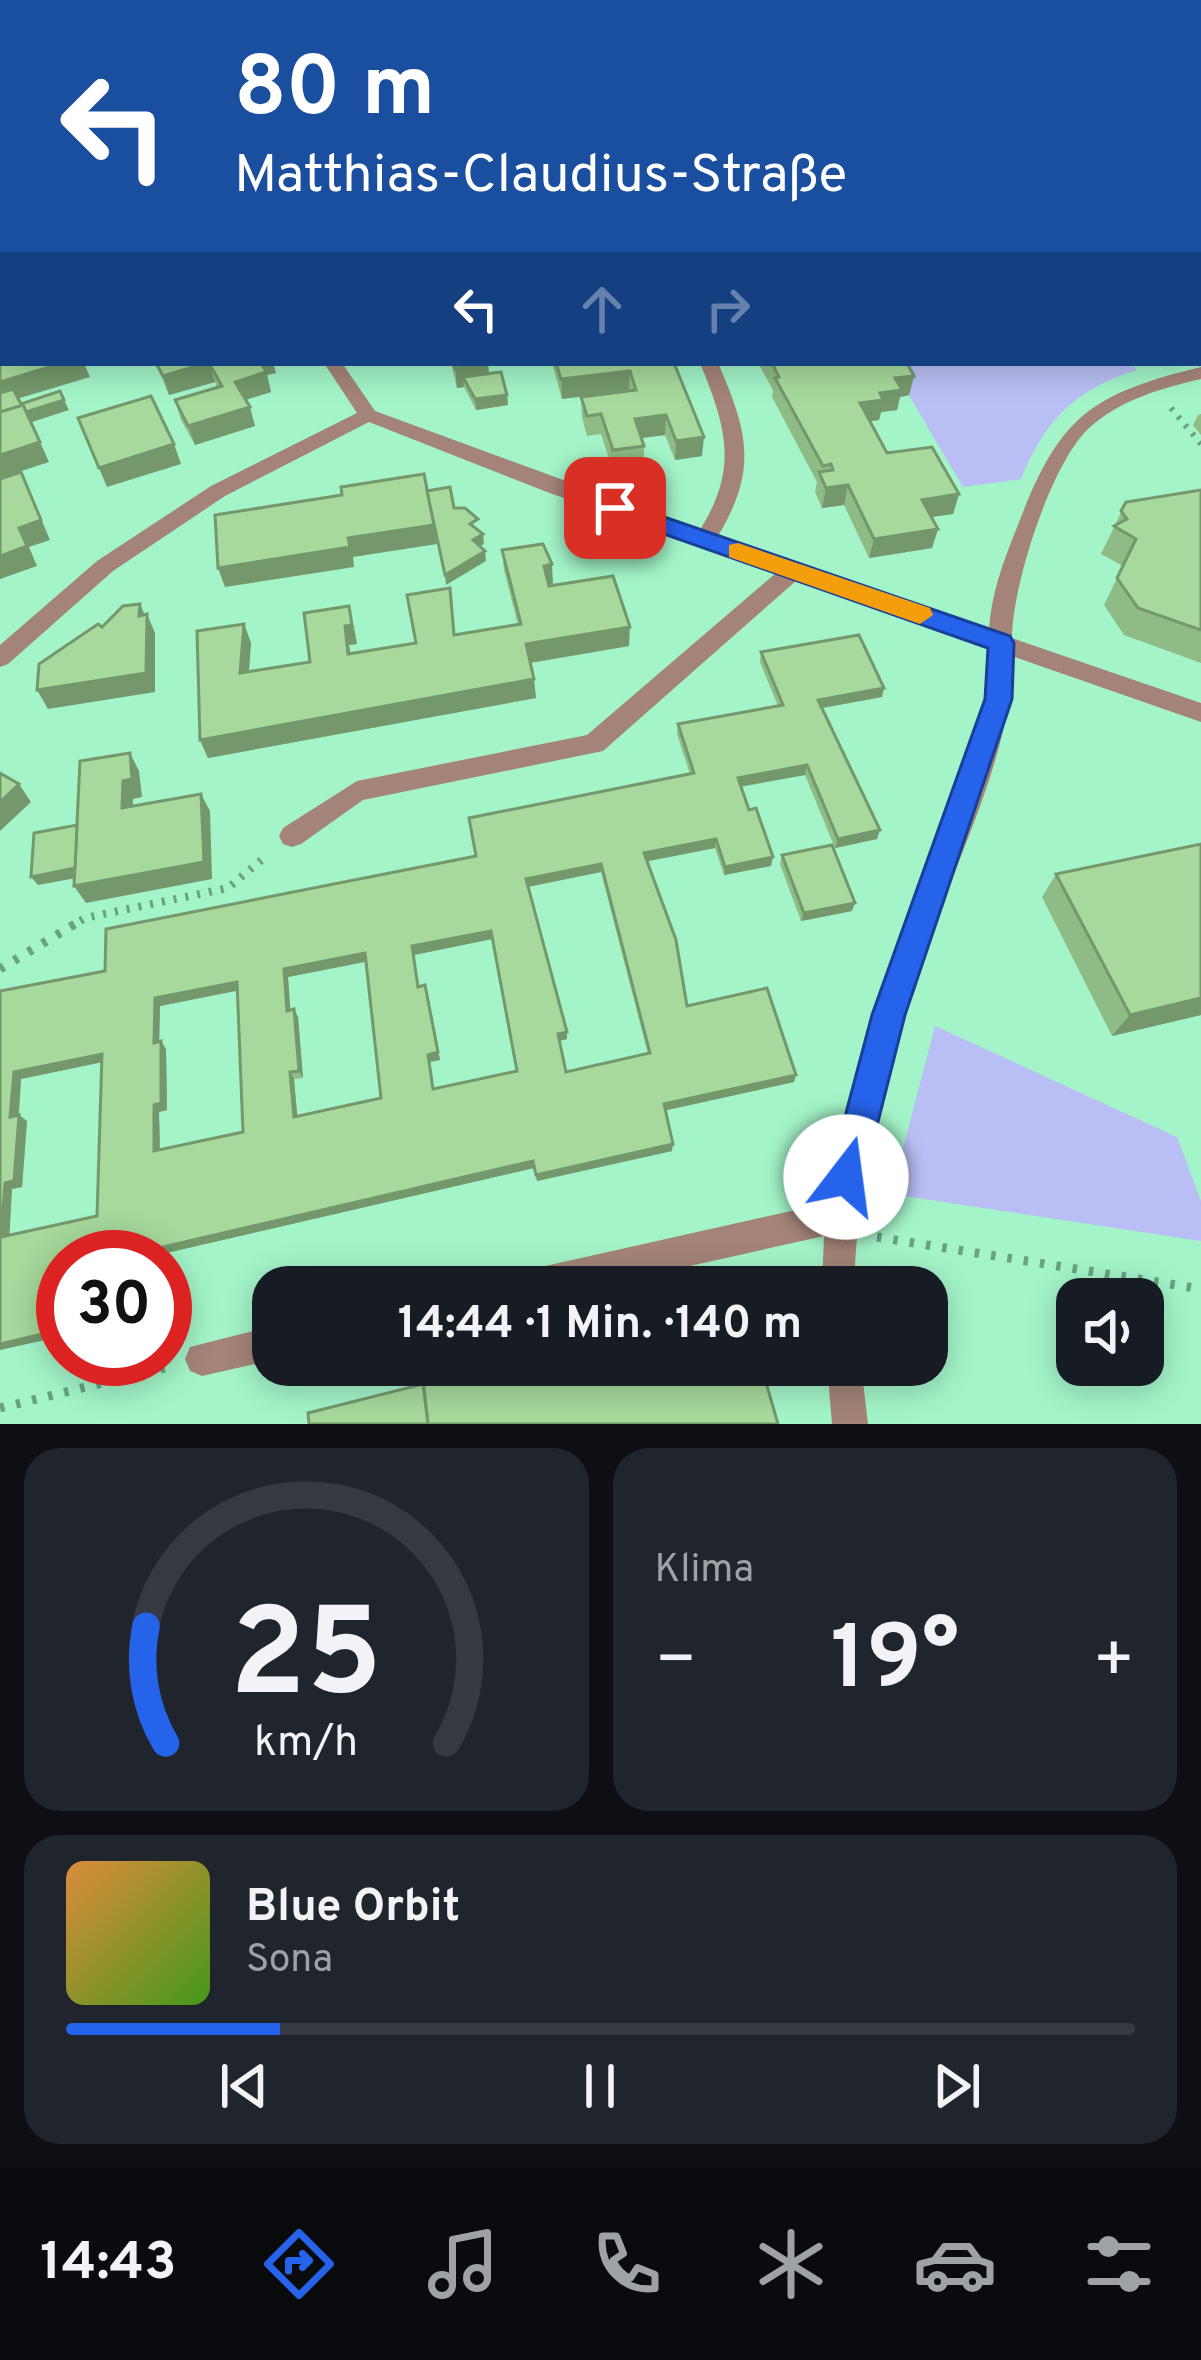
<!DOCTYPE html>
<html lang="de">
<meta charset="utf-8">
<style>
body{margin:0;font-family:Overpass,sans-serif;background:#20242c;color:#f1f3f6;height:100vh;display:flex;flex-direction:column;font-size:45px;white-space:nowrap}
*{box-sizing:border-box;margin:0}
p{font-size:39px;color:#9ea1a6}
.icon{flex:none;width:66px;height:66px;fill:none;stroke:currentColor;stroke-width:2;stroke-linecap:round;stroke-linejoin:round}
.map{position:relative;height:1424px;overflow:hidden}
.sheet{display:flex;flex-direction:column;gap:24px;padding:24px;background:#0d0f14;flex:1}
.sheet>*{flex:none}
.top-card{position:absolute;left:0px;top:0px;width:1203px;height:366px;box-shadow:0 6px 30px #0003;background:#1a4fa0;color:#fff;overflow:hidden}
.fabs{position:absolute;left:1056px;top:1278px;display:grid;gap:24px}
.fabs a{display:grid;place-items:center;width:108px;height:108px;border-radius:24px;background:#171b24;box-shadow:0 6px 30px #0003;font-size:60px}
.speed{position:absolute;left:36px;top:1230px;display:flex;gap:24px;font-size:60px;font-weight:700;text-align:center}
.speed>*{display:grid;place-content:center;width:156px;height:156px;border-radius:50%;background:#171b24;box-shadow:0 6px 30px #0003;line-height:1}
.speed .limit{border:18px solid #d22;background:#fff;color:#111}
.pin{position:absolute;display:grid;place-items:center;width:102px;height:102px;color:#fff;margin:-51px;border-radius:24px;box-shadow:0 6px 18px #0006}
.me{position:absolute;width:132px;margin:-66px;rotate:15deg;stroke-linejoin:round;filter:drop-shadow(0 0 9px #0008)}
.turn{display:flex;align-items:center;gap:42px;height:252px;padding:0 36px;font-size:54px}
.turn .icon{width:156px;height:156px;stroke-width:2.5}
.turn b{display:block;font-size:84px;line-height:102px}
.lanes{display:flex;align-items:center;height:114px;padding:0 36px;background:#0003;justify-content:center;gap:60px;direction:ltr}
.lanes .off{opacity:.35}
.big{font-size:90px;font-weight:700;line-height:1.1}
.sheet .card{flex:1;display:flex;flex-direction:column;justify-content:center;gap:18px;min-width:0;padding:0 42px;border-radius:36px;background:#20242c}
.sheet .dial{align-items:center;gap:0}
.dial svg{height:312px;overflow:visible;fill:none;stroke:#363941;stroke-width:7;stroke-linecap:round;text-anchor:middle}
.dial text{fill:#f1f3f6;stroke:none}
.song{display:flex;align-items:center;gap:36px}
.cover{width:144px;height:144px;border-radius:18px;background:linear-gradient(135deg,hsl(30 70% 55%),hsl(100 70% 35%))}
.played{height:12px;border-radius:6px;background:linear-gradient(90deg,#2563eb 20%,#363941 20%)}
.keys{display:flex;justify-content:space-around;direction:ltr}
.heat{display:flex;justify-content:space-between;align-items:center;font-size:66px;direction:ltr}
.sheet .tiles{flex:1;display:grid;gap:24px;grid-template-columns:1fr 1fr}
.card:last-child{grid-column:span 2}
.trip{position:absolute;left:252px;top:1266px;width:696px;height:120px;border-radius:36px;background:#171b24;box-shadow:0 6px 30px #0003;font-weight:700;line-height:120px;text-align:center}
.dock{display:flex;height:192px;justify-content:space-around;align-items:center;background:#090b0e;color:#9ea1a6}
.dock .icon{width:84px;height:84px}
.dock .active{color:#2563eb}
.dock b{font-size:54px;color:#f1f3f6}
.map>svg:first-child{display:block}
.green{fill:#b9bff4}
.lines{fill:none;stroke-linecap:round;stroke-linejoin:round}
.path-far2{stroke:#68a283;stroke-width:6;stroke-dasharray:3 8;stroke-linecap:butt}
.path-far1{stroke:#68a283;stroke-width:8;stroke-dasharray:3 9;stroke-linecap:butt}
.path{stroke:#68a283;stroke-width:9;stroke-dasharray:4.5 12;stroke-linecap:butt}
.street{fill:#a48478;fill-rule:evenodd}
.wall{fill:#8fbb85;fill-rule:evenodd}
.shaded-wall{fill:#74986c}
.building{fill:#a6d99b;stroke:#74986c;stroke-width:3;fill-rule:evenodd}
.route{fill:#2563eb;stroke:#184099;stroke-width:3}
.slow{fill:#f59e0b}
</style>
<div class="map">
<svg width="1201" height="1424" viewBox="0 0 1201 1424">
<rect width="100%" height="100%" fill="#a3f4c9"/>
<!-- green -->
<g class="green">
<path d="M0 0H1201V324L1200 3H3V28Z"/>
<path d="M890 363H1131L1137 370C1075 389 1045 420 1021 479L963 487Z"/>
<path d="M935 1026 1177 1137 1201 1201V1241L891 1194Z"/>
</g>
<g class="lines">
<!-- path-far2 -->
<path class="path-far2" d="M1171 408 1201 444"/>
<!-- path-far1 -->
<path class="path-far1" d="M70 927 85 918 228 888 265 857"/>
<!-- path -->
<g class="path">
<path d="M0 969 75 924"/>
<path d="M877 1237 1201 1289"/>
<path d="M0 1408 168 1367"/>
</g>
<!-- street -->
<g class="street">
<path d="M0 50 3 51V61L0 60Z"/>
<path d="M324 363H342L375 411 700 530C739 467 726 427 700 363H718C748 432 758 469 718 536L989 630C991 595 1003 562 1016 530 1058 419 1086 395 1201 367V379C1162 388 1120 400 1089 428 1051 463 1012 586 1012 638L1201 703V722L1012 656C1014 741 965 841 936 921 890 1047 859 1152 854 1287H822L824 1236 596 1287H507L511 1275 523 1271 827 1203C844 1105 874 1014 909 921 942 835 990 741 989 648L797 580 603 751 363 800 301 844 292 847 283 844 279 836 283 828 357 781 587 735 776 573 547 492 369 422 225 496 113 571 8 664 0 667V645L97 561 211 486 357 413Z"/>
<path d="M273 1326V1360L202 1376 190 1371 185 1359 190 1347Z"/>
<path d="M827 1365H861L868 1424H832Z"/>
</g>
</g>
<!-- wall -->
<g class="wall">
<path d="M154 363H273L276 373 267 375 271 392 246 400 255 426 195 445 181 420 175 400 217 387 215 382 169 395 157 366Z"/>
<path d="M451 363H488L489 373 507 395 508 405 476 410 464 387 457 388Z"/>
<path d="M552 363H674L702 456 675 460 665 435 641 438 644 446V466L613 470 601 434 587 436 582 417 581 397 629 391 562 399Z"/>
<path d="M758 363H907L914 376 909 395 900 397 897 410 881 412 879 420 870 421 887 453 959 494 953 514 931 517 938 529 932 548 869 558 844 505 822 508 815 492 817 482 772 397 773 390Z"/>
<path d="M1201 414V435L1193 425 1198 415Z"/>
<path d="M1201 490V663L1124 635 1104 605 1123 566 1101 554 1126 502Z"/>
<path d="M502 550 553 584H549V586L629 646 531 663 536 698 208 758 200 740 244 624 251 643 249 672 310 662 354 625 357 644 349 645 351 654 416 643 450 588 455 635 518 625 504 570Z"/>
<path d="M761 652 882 697 822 708 880 830 877 839 835 848 805 775 741 787 771 866 724 875 715 848 647 861 687 1006 794 1082 665 1110 672 1151 537 1181 534 1168 149 1257H63L0 1350V991L105 971 476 856 690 774 677 734 678 724 778 706 760 662ZM601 872 648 1054 566 1072 560 1041 567 1039V1032L528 887ZM492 939 517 1072 434 1089 430 1062 440 1060 427 993 419 986 414 955ZM366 962 381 1098 297 1116 294 1079 303 1078 298 1017 294 1009 290 1010 288 977ZM237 990 243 1132 160 1150 159 1112 167 1110 166 1049 159 1042 160 1006ZM101 1062 97 1216 9 1235 12 1189 22 1187 27 1121 19 1115 21 1079Z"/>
<path d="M1201 844V1015L1112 1036 1042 897 1056 874Z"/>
<path d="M782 855 852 911 801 921 780 864Z"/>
</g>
<!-- shaded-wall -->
<g class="shaded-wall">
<path d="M62 363H84L90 377 0 404V382Z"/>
<path d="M209 363 215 382 169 395 163 376Z"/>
<path d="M259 363H273L276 373 267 375 271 392 241 401 235 382Z"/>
<path d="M488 364 490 383 463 377 464 387 457 388 455 368Z"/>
<path d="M630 371 629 390 562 399 561 379Z"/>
<path d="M914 376 909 395 900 397 897 410 881 412 879 420 856 423 860 403 880 393 895 378Z"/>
<path d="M507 395 508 405 476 410 475 399Z"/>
<path d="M64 400 69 410 1 432 0 421Z"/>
<path d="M250 407 255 426 195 445 188 426Z"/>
<path d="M666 415 665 435 634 439 635 419Z"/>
<path d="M704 437 702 456 675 460 676 441Z"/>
<path d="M40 442 49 462 0 478V455Z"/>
<path d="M174 444 181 464 107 487 99 468Z"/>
<path d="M21 472 50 540 29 547 37 566 0 579V556L19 528Z"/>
<path d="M848 485 844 505 822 508 826 488Z"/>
<path d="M959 494 953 514 916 519 922 500Z"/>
<path d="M434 525 437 544 353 557 354 567 225 587 218 568 348 538Z"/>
<path d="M938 529 932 548 869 558 874 539Z"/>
<path d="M483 534 484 544 474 550 473 540Z"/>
<path d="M485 551 486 561 446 585 445 575Z"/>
<path d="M552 564 553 584 545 585 544 566Z"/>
<path d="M140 604 147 620V614L155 633V692L48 709 37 690 139 616Z"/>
<path d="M349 606 357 644 349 645 353 673 345 626Z"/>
<path d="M244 624 251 643 247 692 240 673Z"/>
<path d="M630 627 629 646 528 663 526 644Z"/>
<path d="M534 679 536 698 208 758 200 740Z"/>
<path d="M884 688 882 697 816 709 818 700Z"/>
<path d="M130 753 139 771 142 797 133 799 132 826 122 808 123 781Z"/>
<path d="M807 765 805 775 736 787 738 778Z"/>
<path d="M19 784 31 802 0 831V802Z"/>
<path d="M201 794 210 811 212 879 86 903 74 886Z"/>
<path d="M880 830 877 839 835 848 838 839Z"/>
<path d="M716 839 715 848 644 862V853Z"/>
<path d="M773 857 771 866 724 875 725 867Z"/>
<path d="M601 864V872L527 887 526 879Z"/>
<path d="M81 867 87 876 38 885 31 877Z"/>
<path d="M855 903 852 911 801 921 804 913Z"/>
<path d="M491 931 492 939 414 955 420 995 412 946Z"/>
<path d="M365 953 368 961 288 977 291 1018 287 1011 284 969Z"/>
<path d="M237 982 241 990 160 1006 159 1050 154 1043 155 998Z"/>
<path d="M425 985 440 1060 430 1062 435 1096 428 1055Z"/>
<path d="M1201 998V1015L1112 1036 1130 1015Z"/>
<path d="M294 1009 298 1017 303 1078 299 1071Z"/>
<path d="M567 1032V1039L558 1041V1034Z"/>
<path d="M161 1041 166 1049 167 1110 159 1112 160 1158 154 1151V1105Z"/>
<path d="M102 1054 108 1061 21 1079 18 1123 10 1117 14 1072Z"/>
<path d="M290 1072 294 1079 298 1124 294 1117Z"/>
<path d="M796 1075 794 1082 663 1111 664 1104Z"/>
<path d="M19 1115 27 1121 22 1187 12 1189 9 1242 1 1237 5 1183Z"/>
<path d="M673 1144 672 1151 537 1181 536 1175Z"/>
<path d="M533 1161 534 1168 149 1257H120Z"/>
<path d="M63 1329V1336L0 1350V1344Z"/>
</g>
<!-- building -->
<g class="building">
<path d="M3 273V319L0 320V274Z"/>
<path d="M3 353V363H62L0 382V354Z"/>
<path d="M156 363H206L163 376Z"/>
<path d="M209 363H261L266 372 235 382 250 407 188 426 175 400 222 386Z"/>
<path d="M454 363H488V364L455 368Z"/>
<path d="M556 363H674L704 437 676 441 666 415 635 419 644 446 613 450 601 414 587 416 581 397 636 390 630 371 561 379Z"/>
<path d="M772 363H907L914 376 895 378 902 390 880 393 883 400 860 403 887 453 932 447 959 494 922 500 938 529 874 539 848 485 826 488 819 472 833 470 831 464 823 466 775 378 779 377Z"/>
<path d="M501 372 507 395 475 399 463 377Z"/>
<path d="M13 389 21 404 60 391 64 400 26 412 23 405 0 412V393Z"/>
<path d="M151 396 174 444 99 468 78 418Z"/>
<path d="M23 405 40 442 0 455V412Z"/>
<path d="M21 472 41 520 19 528 27 546 0 556V479Z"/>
<path d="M424 474 434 525 348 538 350 547 218 568 215 515 342 495 341 487Z"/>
<path d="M450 487 454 508H465L478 519 470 524 483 534 473 540 485 551 445 575 427 491Z"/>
<path d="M1201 490V630L1138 608 1117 578 1136 539 1114 526 1127 519 1121 511 1126 502Z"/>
<path d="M543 544 552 564 544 566 549 586 613 576 630 627 526 644 534 679 200 740 197 631 244 624 240 673 310 662 304 613 349 606 352 625 345 626 348 654 416 643 407 595 450 588 454 635 521 624 502 550Z"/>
<path d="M140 604 139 616 147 614 146 673 37 690 39 664 98 624 102 627 123 606Z"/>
<path d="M859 635 884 688 818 700 880 830 838 839 807 765 738 778 749 810 756 808 773 857 725 867 716 839 644 853 676 940 687 1006 767 988 796 1075 664 1104 673 1144 536 1175 533 1161 120 1257H63V1329L0 1344V991L105 971 106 929 476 856 469 818 694 773 678 724 783 705 761 652ZM601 864 650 1053 566 1072 558 1034 567 1032 526 879ZM491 931 517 1071 433 1089 428 1055 438 1052 425 985 418 987 412 946ZM365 953 381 1098 294 1117 290 1072 299 1071 294 1009 287 1011 284 969ZM237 982 243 1132 154 1151V1105L161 1103V1041L154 1043 155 998ZM102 1054 97 1216 1 1237 5 1183 14 1181 19 1115 10 1117 14 1072Z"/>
<path d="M130 753 132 779 123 781 122 808 201 794 204 862 74 886 80 761Z"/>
<path d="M0 773 19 784 0 802Z"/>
<path d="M77 825 75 868 31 877 34 833Z"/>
<path d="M1201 844V998L1130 1015 1056 874Z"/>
<path d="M832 845 855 903 804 913 782 855Z"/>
<path d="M482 1365H761L778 1424H428L423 1379Z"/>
<path d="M423 1384 428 1424H309L308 1413Z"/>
</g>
<!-- route -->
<path class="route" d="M615 500 1010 636 1014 643 1012 699 905 1015 864 1177 859 1189 846 1195 834 1189 829 1177 872 1015 985 699 988 648 607 514 603 508Z"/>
<!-- slow -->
<path class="slow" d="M738 543 930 608 933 615 920 624 729 557V545Z"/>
</svg>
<div class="fabs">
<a><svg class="icon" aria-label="sound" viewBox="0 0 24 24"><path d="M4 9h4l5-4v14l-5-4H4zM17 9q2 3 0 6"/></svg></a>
</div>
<div class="speed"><div class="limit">30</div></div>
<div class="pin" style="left:615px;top:508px;background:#d93025"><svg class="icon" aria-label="arrive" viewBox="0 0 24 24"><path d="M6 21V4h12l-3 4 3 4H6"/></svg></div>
<svg class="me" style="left:846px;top:1177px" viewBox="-20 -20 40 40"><circle r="19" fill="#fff"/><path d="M0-13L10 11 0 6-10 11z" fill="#2563eb"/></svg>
<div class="trip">14:44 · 1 Min. · 140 m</div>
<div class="top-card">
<div class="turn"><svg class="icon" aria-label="left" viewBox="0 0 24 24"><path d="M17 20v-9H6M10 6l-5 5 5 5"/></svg><div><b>80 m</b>Matthias-Claudius-Straße</div></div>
<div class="lanes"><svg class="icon" aria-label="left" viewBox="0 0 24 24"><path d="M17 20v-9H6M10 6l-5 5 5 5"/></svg><svg class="icon off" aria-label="ahead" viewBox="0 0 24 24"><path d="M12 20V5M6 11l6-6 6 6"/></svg><svg class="icon off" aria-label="right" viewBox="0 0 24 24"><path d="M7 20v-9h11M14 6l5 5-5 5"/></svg></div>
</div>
</div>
<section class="sheet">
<div class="tiles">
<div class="card dial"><svg viewBox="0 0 100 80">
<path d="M14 69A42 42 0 1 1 86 69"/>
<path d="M14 69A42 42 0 0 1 9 39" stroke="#2563eb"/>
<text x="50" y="56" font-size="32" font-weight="700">25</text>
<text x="50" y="72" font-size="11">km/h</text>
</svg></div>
<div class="card"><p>Klima</p>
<div class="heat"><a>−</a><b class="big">19°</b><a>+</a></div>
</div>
<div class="card">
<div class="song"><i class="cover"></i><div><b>Blue Orbit</b><p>Sona</p></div></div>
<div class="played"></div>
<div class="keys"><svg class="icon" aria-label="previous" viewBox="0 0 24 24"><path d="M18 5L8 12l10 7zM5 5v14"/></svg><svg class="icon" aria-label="pause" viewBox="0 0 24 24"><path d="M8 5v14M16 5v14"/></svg><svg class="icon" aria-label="next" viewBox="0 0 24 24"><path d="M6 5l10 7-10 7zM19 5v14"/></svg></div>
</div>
</div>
</section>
<nav class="dock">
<b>14:43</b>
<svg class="icon active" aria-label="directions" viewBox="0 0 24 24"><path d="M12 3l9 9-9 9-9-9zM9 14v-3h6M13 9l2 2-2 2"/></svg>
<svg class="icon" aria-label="music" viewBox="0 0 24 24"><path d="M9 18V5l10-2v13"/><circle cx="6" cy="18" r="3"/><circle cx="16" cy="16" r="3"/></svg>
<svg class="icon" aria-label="phone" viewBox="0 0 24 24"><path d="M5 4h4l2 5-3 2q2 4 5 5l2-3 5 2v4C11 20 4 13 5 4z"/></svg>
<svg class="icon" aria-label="climate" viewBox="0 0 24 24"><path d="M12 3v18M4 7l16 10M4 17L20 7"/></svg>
<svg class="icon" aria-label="car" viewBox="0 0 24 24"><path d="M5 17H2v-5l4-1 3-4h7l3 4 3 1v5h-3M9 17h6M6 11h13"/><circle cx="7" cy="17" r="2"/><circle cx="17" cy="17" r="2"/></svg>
<svg class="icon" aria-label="filters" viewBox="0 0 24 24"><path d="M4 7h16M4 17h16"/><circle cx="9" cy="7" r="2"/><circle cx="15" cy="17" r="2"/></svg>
</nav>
